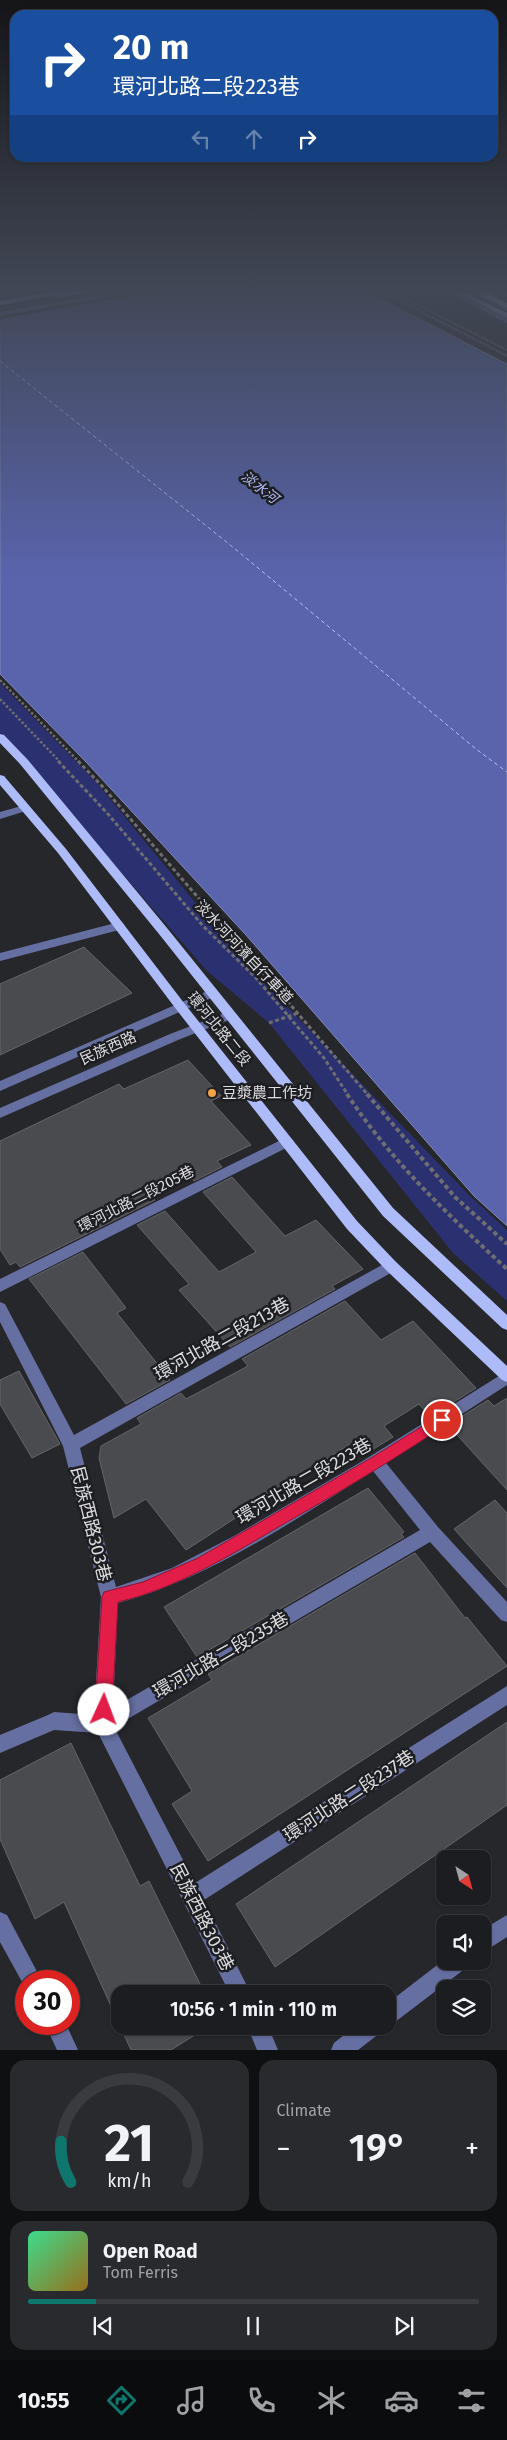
<!DOCTYPE html>
<meta charset="utf-8">
<style>
body{margin:0;font-family:"Fira Sans","Noto Sans TC",sans-serif;background:#292a2d;color:#f1f3f6;height:100vh;display:flex;flex-direction:column;font-size:19px;white-space:nowrap}
*{box-sizing:border-box;margin:0}
p{font-size:16px;color:#a0a2a5}
.icon{flex:none;width:28px;height:28px;fill:none;stroke:currentColor;stroke-width:2;stroke-linecap:round;stroke-linejoin:round}
.map{position:relative;height:2050px;overflow:hidden}
.side{display:flex;flex-direction:column;gap:10px;padding:10px;background:#0f1012;flex:1}
.side>*{flex:none}
.banner{position:absolute;left:10px;top:10px;width:488px;height:152px;border-radius:15px;box-shadow:0 1px 4px #0004,0 0 0 1px #3a3b3e;background:#1a4fa0;color:#fff;overflow:hidden}
.needle{width:32px;rotate:144deg}
.tools{position:absolute;left:436px;top:1850px;display:grid;gap:10px}
.tools a{display:grid;place-items:center;width:55px;height:55px;border-radius:10px;background:#1c1d20;box-shadow:0 1px 4px #0004,0 0 0 1px #3a3b3e;font-size:25px}
.speed{position:absolute;left:15px;top:1970px;display:flex;gap:10px;font-size:25px;font-weight:700;text-align:center}
.speed>*{display:grid;place-content:center;width:65px;height:65px;border-radius:50%;background:#1c1d20;box-shadow:0 1px 4px #0004,0 0 0 1px #3a3b3e;line-height:1}
.speed .limit{border:8px solid #d22;background:#fff;color:#111}
.pin{position:absolute;display:grid;place-items:center;width:42px;height:42px;color:#fff;margin:-21px;border:2px solid #fff;border-radius:50%;box-shadow:0 1px 5px #0007}
.me{position:absolute;width:55px;margin:-28px;rotate:2deg;stroke-linejoin:round;filter:drop-shadow(0 0 4px #0008)}
.turn{display:flex;align-items:center;gap:18px;height:105px;padding:0 20px;font-size:22px}
.turn .icon{width:65px;height:65px;stroke-width:2.5}
.turn b{display:block;font-size:35px;line-height:42px}
.lanes{display:flex;align-items:center;height:48px;padding:0 20px;background:#0003;justify-content:center;gap:25px;direction:ltr}
.lanes .off{opacity:.35}
.big{font-size:38px;font-weight:600;line-height:1.1}
.side .card{flex:1;display:flex;flex-direction:column;justify-content:center;gap:8px;min-width:0;padding:0 18px;border-radius:15px;background:#292a2d}
.side .dial{align-items:center;gap:0}
.dial svg{height:130px;overflow:visible;fill:none;stroke:#3a3b3e;stroke-width:7;stroke-linecap:round;text-anchor:middle}
.dial text{fill:#f1f3f6;stroke:none}
.song{display:flex;align-items:center;gap:15px}
.cover{width:60px;height:60px;border-radius:8px;background:linear-gradient(135deg,hsl(150 70% 55%),hsl(40 70% 35%))}
.played{height:5px;border-radius:2px;background:linear-gradient(90deg,#0f766e 15%,#3a3b3e 15%)}
.keys{display:flex;justify-content:space-around;direction:ltr}
.heat{display:flex;justify-content:space-between;align-items:center;font-size:28px;direction:ltr}
.side .tiles{flex:1;display:grid;gap:10px;grid-template-columns:1fr 1fr}
.card:last-child{grid-column:span 2}
.trip{position:absolute;left:111px;top:1985px;width:285px;height:50px;border-radius:15px;background:#1c1d20;box-shadow:0 1px 4px #0004,0 0 0 1px #3a3b3e;font-weight:600;line-height:50px;text-align:center}
.menu{display:flex;height:80px;justify-content:space-around;align-items:center;background:#0b0c0d;color:#a0a2a5}
.menu .icon{width:35px;height:35px}
.menu .current{color:#0f766e}
.menu b{font-size:22px;color:#f1f3f6}
.map>svg:first-child{display:block}
.green{fill:#2b3170}
.water{fill:#5964ad;stroke:#8088bc}
.pier{fill:#26272b}
.lines{fill:none;stroke-linecap:round;stroke-linejoin:round}
.ferry{stroke:#b3bffc;stroke-width:1;stroke-dasharray:4 3;stroke-linecap:butt}
.building{fill:#4a4b4f;stroke:#64656a}
.path-far3{stroke:#6e6e72;stroke-width:2;stroke-dasharray:2 1;stroke-linecap:butt}
.path-far2{stroke:#6e6e72;stroke-width:2.5;stroke-dasharray:2.5 2;stroke-linecap:butt}
.path-far1{stroke:#6e6e72;stroke-width:3;stroke-dasharray:4 2.5;stroke-linecap:butt}
.path{stroke:#6e6e72;stroke-width:4;stroke-dasharray:4.5 3;stroke-linecap:butt}
.minor{fill:#666fa1;fill-rule:evenodd}
.major{fill:#aebbf9;fill-rule:evenodd}
.highway{fill:#d6dcf5;fill-rule:evenodd}
.route{fill:#e11d48;stroke:#92132f}
.poi-dot{fill:#f5a246;stroke:#1d1e22;stroke-width:2}
.labels{text-anchor:middle;stroke-width:5;stroke-linejoin:round;paint-order:stroke}
.far-water-label{font-size:14px;font-style:italic;fill:#b3bffc;stroke:#1d1e22}
.street-label{font-size:15px;fill:#dcdcdf;stroke:#1d1e22}
.poi-label{font-size:15px;fill:#dcdcdf;stroke:#1d1e22;text-anchor:start}
.near-street-label{font-size:18px;fill:#dcdcdf;stroke:#1d1e22}
</style>
<div class="map">
<svg width="507" height="2050" viewBox="0 0 507 2050">
<rect width="100%" height="100%" fill="#26272b"/>
<!-- green -->
<path class="green" d="M0 683 97 783 245 963 469 1195 507 1230V1301L453 1253 269 1023 207 971 0 733Z"/>
<!-- water -->
<path class="water" d="M0 291H365L507 364V1226L474 1196 246 935 87 763 0 674Z"/>
<!-- pier -->
<path class="pier" d="M0 291H159L0 319Z"/>
<g class="lines">
<!-- ferry -->
<path class="ferry" d="M0 361 234 548 476 749 507 772"/>
</g>
<!-- building -->
<g class="building">
<path d="M84 947 132 993 0 1055V984Z"/>
<path d="M188 1060 221 1096 211 1101 251 1145 217 1161 222 1167 194 1181 187 1174 149 1194 155 1200 20 1267 16 1262 10 1265 0 1249V1141L119 1084 124 1089Z"/>
<path d="M232 1177 285 1236 316 1220 363 1269 332 1286 335 1289 230 1347 179 1290 189 1284 137 1225 165 1211 219 1272 256 1252 203 1192Z"/>
<path d="M83 1252 126 1308 117 1313 170 1380 126 1404 29 1279Z"/>
<path d="M345 1301 381 1340 413 1321 476 1388 430 1417 419 1404 384 1426 393 1437 367 1453 356 1440 186 1550 146 1499 114 1518 99 1458 101 1446 141 1424 137 1418 181 1393 186 1399 248 1366 242 1359Z"/>
<path d="M19 1371 60 1444 32 1458 0 1404V1380Z"/>
<path d="M507 1398V1490L448 1425 488 1400 494 1406Z"/>
<path d="M368 1488 404 1532 401 1534 404 1537 197 1657 164 1607Z"/>
<path d="M495 1500 507 1513V1588L454 1529Z"/>
<path d="M415 1553 465 1618 467 1617 507 1666 208 1861 172 1804 192 1791 148 1718 212 1680 208 1674Z"/>
<path d="M507 1722V1805L275 1967 236 1904Z"/>
<path d="M71 1743 140 1886 149 1881 205 1994H120V2026L64 1902 35 1919 0 1839V1780Z"/>
<path d="M120 2026H209L171 2050H131Z"/>
</g>
<g class="lines">
<!-- path-far3 -->
<g class="path-far3">
<path d="M381 291 507 356"/>
<path d="M390 291 507 350"/>
<path d="M427 291 435 295"/>
</g>
<!-- path-far2 -->
<g class="path-far2">
<path d="M0 680 79 762"/>
<path d="M0 699 60 762"/>
</g>
<!-- path-far1 -->
<g class="path-far1">
<path d="M58 761 108 814 203 926 256 978 324 1058 348 1095"/>
<path d="M78 761 102 786 368 1095"/>
<path d="M269 1023 298 1013"/>
</g>
<!-- path -->
<g class="path">
<path d="M347 1094C391 1161 448 1215 507 1269"/>
<path d="M367 1094 455 1197 507 1244"/>
</g>
<!-- minor -->
<g class="minor">
<path d="M0 291H10L0 294Z"/>
<path d="M124 291H139L0 316V312Z"/>
<path d="M445 291H453L507 318V323Z"/>
<path d="M469 291H477L507 306V311Z"/>
<path d="M496 291 507 292V297L497 292Z"/>
<path d="M25 805 30 808 29 810 0 819V812Z"/>
<path d="M119 922 123 923 125 926 123 929 0 961V953Z"/>
<path d="M212 989 218 993 216 996 0 1091V1081Z"/>
<path d="M230 1011 234 1012 236 1015 234 1018 178 1040 0 1118V1108L170 1034Z"/>
<path d="M287 1137 292 1139 294 1142 292 1145 0 1292V1279Z"/>
<path d="M391 1260 396 1262 398 1266 396 1270 80 1448 116 1587 172 1568 234 1536 361 1462 507 1371V1385L386 1463 438 1527 507 1602V1622L501 1620 430 1542 114 1727 195 1883 507 1686V1705L204 1900 251 1994H230L98 1733 54 1730 0 1753V1735L48 1715 54 1712 94 1715 101 1597 63 1446 0 1322V1302L5 1304 74 1435ZM373 1471 420 1530 113 1708 118 1603C210 1578 293 1521 373 1471Z"/>
<path d="M0 1912 7 1915 42 1981H26V1989L0 1942Z"/>
<path d="M507 1915V1937L482 1953V1930Z"/>
<path d="M445 1959V1961H469L466 1968 395 2022 388 2025V2003Z"/>
<path d="M45 2024H66L78 2050H57Z"/>
<path d="M247 2026H268L278 2050H257Z"/>
<path d="M355 2026H383L380 2033 358 2050H331L334 2043Z"/>
</g>
<!-- major -->
<g class="major">
<path d="M55 291H93L58 298 56 295 0 305V301Z"/>
<path d="M455 291H463L507 313V318Z"/>
<path d="M0 734 4 735 28 760 167 928 393 1208 507 1315V1330L502 1328 383 1216 159 934 20 764 0 743Z"/>
<path d="M0 775 4 776 66 849 184 1003 357 1221 396 1262 507 1366V1382L502 1380 386 1270 347 1229 176 1009 58 853 0 785Z"/>
</g>
<!-- highway -->
<path class="highway" d="M474 291H484L507 303V308Z"/>
</g>
<!-- sky -->
<linearGradient id="sky" x2="0" y2="1"><stop stop-color="#151518"/><stop offset="0.5" stop-color="#414755"/><stop offset="1" stop-color="#414755" stop-opacity="0"/></linearGradient>
<rect width="507" height="578" fill="url(#sky)"/>
<!-- route -->
<path class="route" d="M442 1414 447 1415 449 1420 447 1424C393 1460 338 1493 282 1525 229 1556 177 1588 118 1602L112 1710 109 1715 104 1718 98 1715 95 1710 102 1597 104 1592 143 1582 198 1558 371 1458Z"/>
<!-- markers -->
<circle class="poi-dot" cx="212" cy="1093" r="5"/>
<g class="labels">
<!-- far-water labels -->
<g class="far-water-label">
<text transform="translate(260 487) rotate(38)" y="5">淡水河</text>
</g>
<!-- street labels -->
<g class="street-label">
<text transform="translate(244 952) rotate(47)" y="5">淡水河河濱自行車道</text>
<text transform="translate(219 1029) rotate(51)" y="5">環河北路二段</text>
<text transform="translate(108 1048) rotate(-24)" y="5">民族西路</text>
<text transform="translate(136 1199) rotate(-27)" y="5">環河北路二段205巷</text>
</g>
<!-- poi labels -->
<g class="poi-label">
<text x="222" y="1098">豆漿農工作坊</text>
</g>
<!-- near-street labels -->
<g class="near-street-label">
<text transform="translate(222 1339) rotate(-29)" y="6">環河北路二段213巷</text>
<text transform="translate(304 1481) rotate(-30)" y="6">環河北路二段223巷</text>
<text transform="translate(91 1524) rotate(76)" y="6">民族西路303巷</text>
<text transform="translate(221 1655) rotate(-30)" y="6">環河北路二段235巷</text>
<text transform="translate(349 1796) rotate(-33)" y="6">環河北路二段237巷</text>
<text transform="translate(202 1917) rotate(63)" y="6">民族西路303巷</text>
</g>
</g>
</svg>
<div class="tools">
<a><svg class="needle" viewBox="-14 -14 28 28"><path d="M0-13l5 13h-10z" fill="#e53935"/><path d="M0 13l5-13h-10z" fill="#a0a2a5"/></svg></a>
<a><svg class="icon" aria-label="sound" viewBox="0 0 24 24"><path d="M4 9h4l5-4v14l-5-4H4zM17 9q2 3 0 6"/></svg></a>
<a><svg class="icon" aria-label="layers" viewBox="0 0 24 24"><path d="M12 4l9 5-9 5-9-5zM3 14l9 5 9-5"/></svg></a>
</div>
<div class="speed"><div class="limit">30</div></div>
<div class="pin" style="left:442px;top:1420px;background:#d93025"><svg class="icon" aria-label="arrive" viewBox="0 0 24 24"><path d="M6 21V4h12l-3 4 3 4H6"/></svg></div>
<svg class="me" style="left:104px;top:1710px" viewBox="-20 -20 40 40"><circle r="19" fill="#fff"/><path d="M0-13L10 11 0 6-10 11z" fill="#e11d48"/></svg>
<div class="trip">10:56 · 1 min · 110 m</div>
<div class="banner">
<div class="turn"><svg class="icon" aria-label="right" viewBox="0 0 24 24"><path d="M7 20v-9h11M14 6l5 5-5 5"/></svg><div><b>20 m</b>環河北路二段223巷</div></div>
<div class="lanes"><svg class="icon off" aria-label="left" viewBox="0 0 24 24"><path d="M17 20v-9H6M10 6l-5 5 5 5"/></svg><svg class="icon off" aria-label="ahead" viewBox="0 0 24 24"><path d="M12 20V5M6 11l6-6 6 6"/></svg><svg class="icon" aria-label="right" viewBox="0 0 24 24"><path d="M7 20v-9h11M14 6l5 5-5 5"/></svg></div>
</div>
</div>
<section class="side">
<div class="tiles">
<div class="card dial"><svg viewBox="0 0 100 80">
<path d="M14 69A42 42 0 1 1 86 69"/>
<path d="M14 69A42 42 0 0 1 8 44" stroke="#0f766e"/>
<text x="50" y="56" font-size="32" font-weight="700">21</text>
<text x="50" y="72" font-size="11">km/h</text>
</svg></div>
<div class="card"><p>Climate</p>
<div class="heat"><a>−</a><b class="big">19°</b><a>+</a></div>
</div>
<div class="card">
<div class="song"><i class="cover"></i><div><b>Open Road</b><p>Tom Ferris</p></div></div>
<div class="played"></div>
<div class="keys"><svg class="icon" aria-label="previous" viewBox="0 0 24 24"><path d="M18 5L8 12l10 7zM5 5v14"/></svg><svg class="icon" aria-label="pause" viewBox="0 0 24 24"><path d="M8 5v14M16 5v14"/></svg><svg class="icon" aria-label="next" viewBox="0 0 24 24"><path d="M6 5l10 7-10 7zM19 5v14"/></svg></div>
</div>
</div>
</section>
<nav class="menu">
<b>10:55</b>
<svg class="icon current" aria-label="directions" viewBox="0 0 24 24"><path d="M12 3l9 9-9 9-9-9zM9 14v-3h6M13 9l2 2-2 2"/></svg>
<svg class="icon" aria-label="music" viewBox="0 0 24 24"><path d="M9 18V5l10-2v13"/><circle cx="6" cy="18" r="3"/><circle cx="16" cy="16" r="3"/></svg>
<svg class="icon" aria-label="phone" viewBox="0 0 24 24"><path d="M5 4h4l2 5-3 2q2 4 5 5l2-3 5 2v4C11 20 4 13 5 4z"/></svg>
<svg class="icon" aria-label="climate" viewBox="0 0 24 24"><path d="M12 3v18M4 7l16 10M4 17L20 7"/></svg>
<svg class="icon" aria-label="car" viewBox="0 0 24 24"><path d="M5 17H2v-5l4-1 3-4h7l3 4 3 1v5h-3M9 17h6M6 11h13"/><circle cx="7" cy="17" r="2"/><circle cx="17" cy="17" r="2"/></svg>
<svg class="icon" aria-label="filters" viewBox="0 0 24 24"><path d="M4 7h16M4 17h16"/><circle cx="9" cy="7" r="2"/><circle cx="15" cy="17" r="2"/></svg>
</nav>
